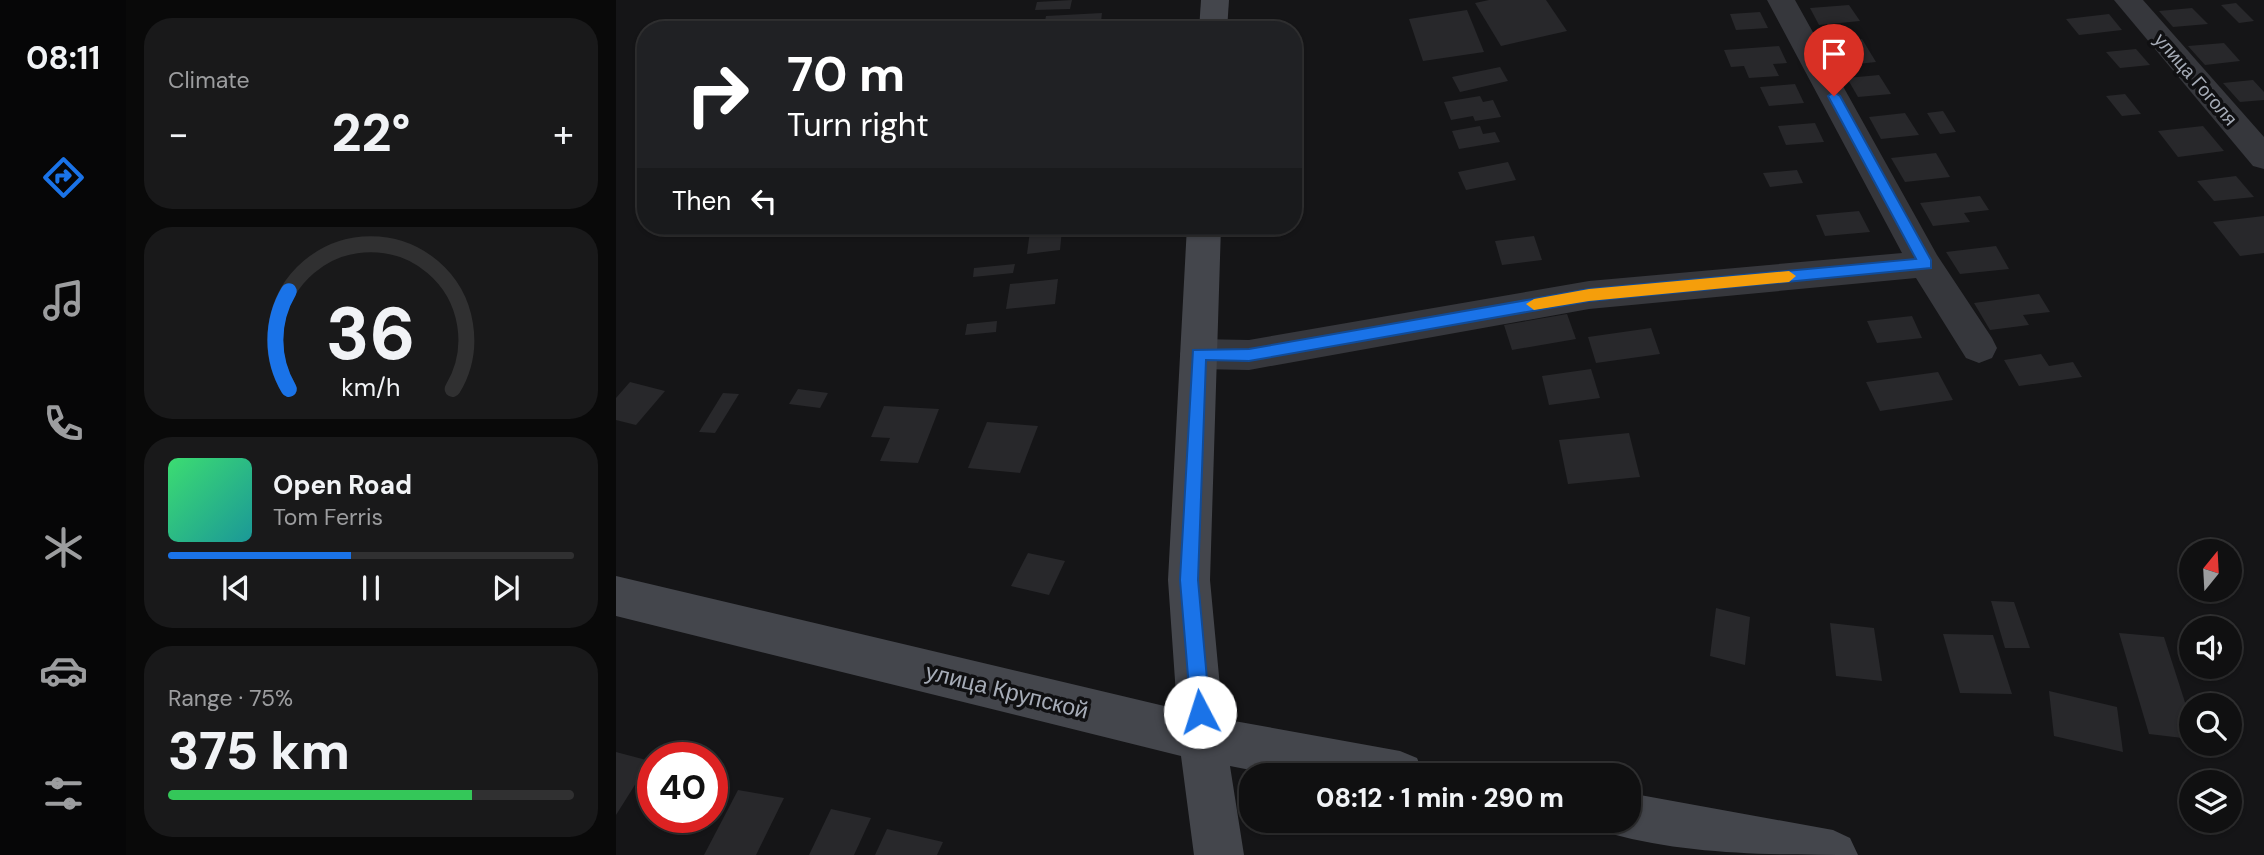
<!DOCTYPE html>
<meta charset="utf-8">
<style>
body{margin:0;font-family:"DM Sans",sans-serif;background:#19191a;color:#f1f3f6;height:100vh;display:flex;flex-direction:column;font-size:26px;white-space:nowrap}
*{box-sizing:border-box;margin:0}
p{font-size:23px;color:#9c9d9f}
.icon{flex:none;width:38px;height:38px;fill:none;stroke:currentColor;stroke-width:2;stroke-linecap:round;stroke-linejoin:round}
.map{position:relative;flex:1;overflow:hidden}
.sheet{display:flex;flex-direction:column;gap:18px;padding:18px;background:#090909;width:490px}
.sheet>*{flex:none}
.hud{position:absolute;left:21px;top:21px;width:665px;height:214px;border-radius:28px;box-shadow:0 2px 5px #0004,0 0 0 2px #303031;background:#202124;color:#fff;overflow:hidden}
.needle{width:46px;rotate:18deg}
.buttons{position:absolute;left:1563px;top:539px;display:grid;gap:14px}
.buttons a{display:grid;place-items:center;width:63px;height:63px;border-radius:50%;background:#101011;box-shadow:0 2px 5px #0004,0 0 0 2px #303031;font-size:35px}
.speed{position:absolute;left:21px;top:742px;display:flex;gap:14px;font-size:35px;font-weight:700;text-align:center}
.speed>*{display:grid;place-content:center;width:91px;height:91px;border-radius:50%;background:#101011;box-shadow:0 2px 5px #0004,0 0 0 2px #303031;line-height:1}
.speed .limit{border:10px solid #d22;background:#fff;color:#111}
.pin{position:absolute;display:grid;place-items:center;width:60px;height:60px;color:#fff;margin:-72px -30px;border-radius:50% 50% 50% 0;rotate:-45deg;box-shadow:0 0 7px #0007}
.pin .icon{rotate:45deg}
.me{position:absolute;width:77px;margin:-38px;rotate:355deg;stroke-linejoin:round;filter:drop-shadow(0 0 5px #0008)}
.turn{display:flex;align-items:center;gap:24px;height:147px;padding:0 35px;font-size:32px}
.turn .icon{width:91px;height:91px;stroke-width:2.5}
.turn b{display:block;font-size:49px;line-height:60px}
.then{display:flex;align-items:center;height:66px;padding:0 35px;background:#0003;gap:14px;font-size:26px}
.big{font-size:52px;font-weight:800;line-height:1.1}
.sheet .widget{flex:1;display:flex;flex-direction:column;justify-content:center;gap:10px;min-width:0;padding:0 24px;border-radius:28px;background:#19191a}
.sheet .dial{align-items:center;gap:0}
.dial svg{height:182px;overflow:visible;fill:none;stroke:#303031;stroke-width:7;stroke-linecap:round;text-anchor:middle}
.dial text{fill:#f1f3f6;stroke:none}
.song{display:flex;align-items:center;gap:21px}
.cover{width:84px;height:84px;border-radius:10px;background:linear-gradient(135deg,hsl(140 70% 55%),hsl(180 70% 35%))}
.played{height:7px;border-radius:4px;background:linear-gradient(90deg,#1a73e8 45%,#303031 45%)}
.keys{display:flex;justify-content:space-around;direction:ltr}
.heat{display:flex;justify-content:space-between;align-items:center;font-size:38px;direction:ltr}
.charge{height:10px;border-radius:5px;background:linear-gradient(90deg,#34c759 75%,#303031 0)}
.trip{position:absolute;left:623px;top:763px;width:402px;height:70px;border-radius:28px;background:#101011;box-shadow:0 2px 5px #0004,0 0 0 2px #303031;font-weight:800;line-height:70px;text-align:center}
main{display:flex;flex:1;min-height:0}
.menu{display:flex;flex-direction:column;width:126px;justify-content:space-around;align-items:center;background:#060607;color:#9c9d9f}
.menu .icon{width:49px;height:49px}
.menu .active{color:#1a73e8}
.menu b{font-size:32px;color:#f1f3f6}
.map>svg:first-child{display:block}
.building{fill:#28282b}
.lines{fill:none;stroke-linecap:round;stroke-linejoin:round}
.street{fill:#36373c;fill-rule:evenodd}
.secondary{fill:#44464c;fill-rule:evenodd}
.route{fill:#1a73e8;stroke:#114b97;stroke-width:2}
.slow{fill:#f59e0b}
.labels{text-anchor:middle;stroke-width:7;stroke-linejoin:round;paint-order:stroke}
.far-street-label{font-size:19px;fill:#a6acb7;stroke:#101012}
.street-label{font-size:23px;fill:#a6acb7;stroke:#101012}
</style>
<main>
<nav class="menu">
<b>08:11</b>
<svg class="icon active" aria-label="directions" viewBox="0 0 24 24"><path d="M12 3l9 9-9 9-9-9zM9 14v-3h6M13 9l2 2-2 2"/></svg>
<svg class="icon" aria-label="music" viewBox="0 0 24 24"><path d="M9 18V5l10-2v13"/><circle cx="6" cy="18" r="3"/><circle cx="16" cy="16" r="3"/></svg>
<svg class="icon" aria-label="phone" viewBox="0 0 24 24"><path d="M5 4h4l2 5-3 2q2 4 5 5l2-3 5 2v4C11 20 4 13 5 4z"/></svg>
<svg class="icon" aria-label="climate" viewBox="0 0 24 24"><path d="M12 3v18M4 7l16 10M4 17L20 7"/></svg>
<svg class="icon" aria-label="car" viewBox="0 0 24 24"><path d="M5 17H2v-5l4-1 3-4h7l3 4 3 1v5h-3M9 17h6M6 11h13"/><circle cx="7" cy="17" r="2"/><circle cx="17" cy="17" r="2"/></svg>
<svg class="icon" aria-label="filters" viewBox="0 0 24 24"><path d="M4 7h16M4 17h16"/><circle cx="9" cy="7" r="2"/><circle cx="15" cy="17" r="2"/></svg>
</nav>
<section class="sheet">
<div class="widget"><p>Climate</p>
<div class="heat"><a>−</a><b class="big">22°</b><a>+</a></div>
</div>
<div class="widget dial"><svg viewBox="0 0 100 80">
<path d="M14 69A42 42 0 1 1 86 69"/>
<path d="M14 69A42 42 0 0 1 14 26" stroke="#1a73e8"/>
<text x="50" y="56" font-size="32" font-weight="700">36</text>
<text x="50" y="72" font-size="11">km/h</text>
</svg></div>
<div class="widget">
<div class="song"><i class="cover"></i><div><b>Open Road</b><p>Tom Ferris</p></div></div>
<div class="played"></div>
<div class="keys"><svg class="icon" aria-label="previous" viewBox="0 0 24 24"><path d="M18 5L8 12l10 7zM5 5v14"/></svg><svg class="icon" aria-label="pause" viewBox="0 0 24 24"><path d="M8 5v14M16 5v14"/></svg><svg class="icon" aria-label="next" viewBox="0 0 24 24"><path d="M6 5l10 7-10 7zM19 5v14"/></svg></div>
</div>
<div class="widget"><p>Range · 75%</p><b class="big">375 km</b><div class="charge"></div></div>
</section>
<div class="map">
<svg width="1648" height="855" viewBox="0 0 1648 855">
<rect width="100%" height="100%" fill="#151517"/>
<!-- building -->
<g class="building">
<path d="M456 0 454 9 419 10 421 2Z"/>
<path d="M873 0H930L951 31 885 46 859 3Z"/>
<path d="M1620 3 1638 21 1623 23 1605 5Z"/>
<path d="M1233 5 1244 21 1203 25 1194 8Z"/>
<path d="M1576 8 1592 24 1557 27 1543 11Z"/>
<path d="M851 10 868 52 807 61 793 19Z"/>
<path d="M1144 12 1152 28 1120 30 1114 14Z"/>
<path d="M486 13 484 30H427L430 16Z"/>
<path d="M1493 14 1506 30 1463 35 1450 19Z"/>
<path d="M1246 39 1260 62 1241 64 1238 57 1220 59 1210 42Z"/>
<path d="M1608 43 1624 61 1589 65 1572 46Z"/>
<path d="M1163 46 1171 63 1157 64 1163 76 1133 78 1128 66 1115 67 1108 50Z"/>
<path d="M1520 49 1534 65 1504 68 1490 52Z"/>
<path d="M884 67 892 81 844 92 836 77Z"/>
<path d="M1263 75 1275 94 1242 97 1231 78Z"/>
<path d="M1637 80 1648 92V100L1624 102 1607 83Z"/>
<path d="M1179 84 1188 103 1153 106 1144 87Z"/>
<path d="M1509 94 1525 114 1506 116 1490 96Z"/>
<path d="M864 96 867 102 877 100 885 117 859 121 857 116 835 120 828 102Z"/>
<path d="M1327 111 1340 132 1324 134 1311 113Z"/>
<path d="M1289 113 1303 135 1265 139 1253 117Z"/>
<path d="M1199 123 1208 142 1170 145 1162 126Z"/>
<path d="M864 126 867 134 879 132 884 142 843 149 836 131Z"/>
<path d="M1587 126 1608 151 1562 157 1542 131Z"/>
<path d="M1320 153 1334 177 1289 182 1275 158Z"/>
<path d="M892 162 900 180 850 190 842 172Z"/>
<path d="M1181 170 1187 183 1154 187 1147 173Z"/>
<path d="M1620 176 1638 197 1598 201 1581 181Z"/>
<path d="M1364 196 1373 210 1348 213 1354 222 1317 226 1304 203Z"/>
<path d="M1243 211 1254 232 1209 236 1200 215Z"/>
<path d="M1648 216V253L1624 256 1597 222Z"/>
<path d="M446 229 444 250 411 254 414 231Z"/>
<path d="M918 236 926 260 886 265 879 241Z"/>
<path d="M1380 246 1393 269 1344 274 1330 252Z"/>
<path d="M399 264 397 273 357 277 358 268Z"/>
<path d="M442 279 439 304 390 309 394 284Z"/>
<path d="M1423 294 1434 312 1407 315 1413 325 1374 330 1358 303Z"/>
<path d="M951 314 960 339 896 350 888 325Z"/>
<path d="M1296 316 1306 338 1261 343 1251 321Z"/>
<path d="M381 321 380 332 349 335 351 324Z"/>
<path d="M1035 328 1044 354 980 363 972 337Z"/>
<path d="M1425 354 1433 366 1457 362 1466 377 1403 386 1388 360Z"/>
<path d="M975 369 984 398 933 405 926 376Z"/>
<path d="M1322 372 1337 400 1264 411 1250 382Z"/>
<path d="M14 382 49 391 20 425 0 420V398Z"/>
<path d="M182 389 212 393 204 408 173 404Z"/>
<path d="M107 393 123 394 99 433 83 432Z"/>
<path d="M268 406 323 409 302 463 264 461 274 438 255 437Z"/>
<path d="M371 422 422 426 404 473 352 468Z"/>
<path d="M1013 433 1024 477 952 484 943 440Z"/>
<path d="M412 553 449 561 433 595 395 586Z"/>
<path d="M1375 601 1398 602 1414 648H1389Z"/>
<path d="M1100 608 1134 617 1129 665 1094 656Z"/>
<path d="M1214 623 1258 628 1266 681 1220 676Z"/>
<path d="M1503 633 1548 637 1575 721V739L1533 734Z"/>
<path d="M1327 634 1377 635 1396 694 1344 693Z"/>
<path d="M1433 691 1501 707 1507 752 1438 736Z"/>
<path d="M0 752 34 761 0 815Z"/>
<path d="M122 790 168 798 140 855H88Z"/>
<path d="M215 809 255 818 238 855H193Z"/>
<path d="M271 829 327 842 321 855H259Z"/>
</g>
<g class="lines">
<!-- street -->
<g class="street">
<path d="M1151 0H1179L1321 255 1376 338 1381 348 1376 358 1363 363 1350 358 1300 278 973 309 633 370 582 369 569 365 564 354 569 343 582 339 633 340 973 281 1286 253Z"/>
<path d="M1498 0H1527L1648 137V169L1637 166Z"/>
</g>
<!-- secondary -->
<g class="secondary">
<path d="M585 0H613L611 30H583Z"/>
<path d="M571 226H605L594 580 607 719 784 751 801 758 808 775H660L614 766 628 855H578L565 756 0 616V576L561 709 552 580Z"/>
<path d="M1013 793 1217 830 1234 838 1242 855C1161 855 1072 855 996 834L990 821H1013Z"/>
</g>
</g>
<!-- route -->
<path class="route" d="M1218 92 1224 96 1315 260V268L973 301 633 361 590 360 582 580 594 712 591 719 584 721 577 719 575 712 564 580 577 350 633 349 973 289 1300 259 1212 96Z"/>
<!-- slow -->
<path class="slow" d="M1173 271 1180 276 1173 282 973 301 918 310 910 304 918 299 973 289Z"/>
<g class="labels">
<!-- far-street labels -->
<g class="far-street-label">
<text transform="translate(1580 79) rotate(49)" y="7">улица Гоголя</text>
</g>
<!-- street labels -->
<g class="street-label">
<text transform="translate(391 691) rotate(14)" y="8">улица Крупской</text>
</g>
</g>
</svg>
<div class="buttons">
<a><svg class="needle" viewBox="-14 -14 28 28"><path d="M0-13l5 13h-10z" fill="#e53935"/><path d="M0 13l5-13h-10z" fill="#9c9d9f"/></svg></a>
<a><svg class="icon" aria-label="sound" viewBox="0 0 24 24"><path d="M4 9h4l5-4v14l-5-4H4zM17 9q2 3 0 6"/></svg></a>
<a><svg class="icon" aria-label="search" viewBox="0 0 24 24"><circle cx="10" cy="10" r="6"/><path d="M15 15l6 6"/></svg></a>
<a><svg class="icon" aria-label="layers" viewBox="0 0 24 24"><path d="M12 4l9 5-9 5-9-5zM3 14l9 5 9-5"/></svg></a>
</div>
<div class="speed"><div class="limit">40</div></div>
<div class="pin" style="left:1218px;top:96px;background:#d93025"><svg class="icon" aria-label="arrive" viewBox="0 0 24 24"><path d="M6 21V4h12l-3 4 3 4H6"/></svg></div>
<svg class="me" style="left:584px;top:712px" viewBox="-20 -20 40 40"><circle r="19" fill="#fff"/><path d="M0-13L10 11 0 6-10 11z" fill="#1a73e8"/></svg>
<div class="trip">08:12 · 1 min · 290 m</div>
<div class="hud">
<div class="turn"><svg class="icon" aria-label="right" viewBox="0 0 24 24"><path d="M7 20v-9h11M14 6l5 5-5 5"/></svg><div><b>70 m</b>Turn right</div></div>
<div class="then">Then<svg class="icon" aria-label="left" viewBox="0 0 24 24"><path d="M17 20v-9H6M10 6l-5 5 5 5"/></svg></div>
</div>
</div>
</main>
